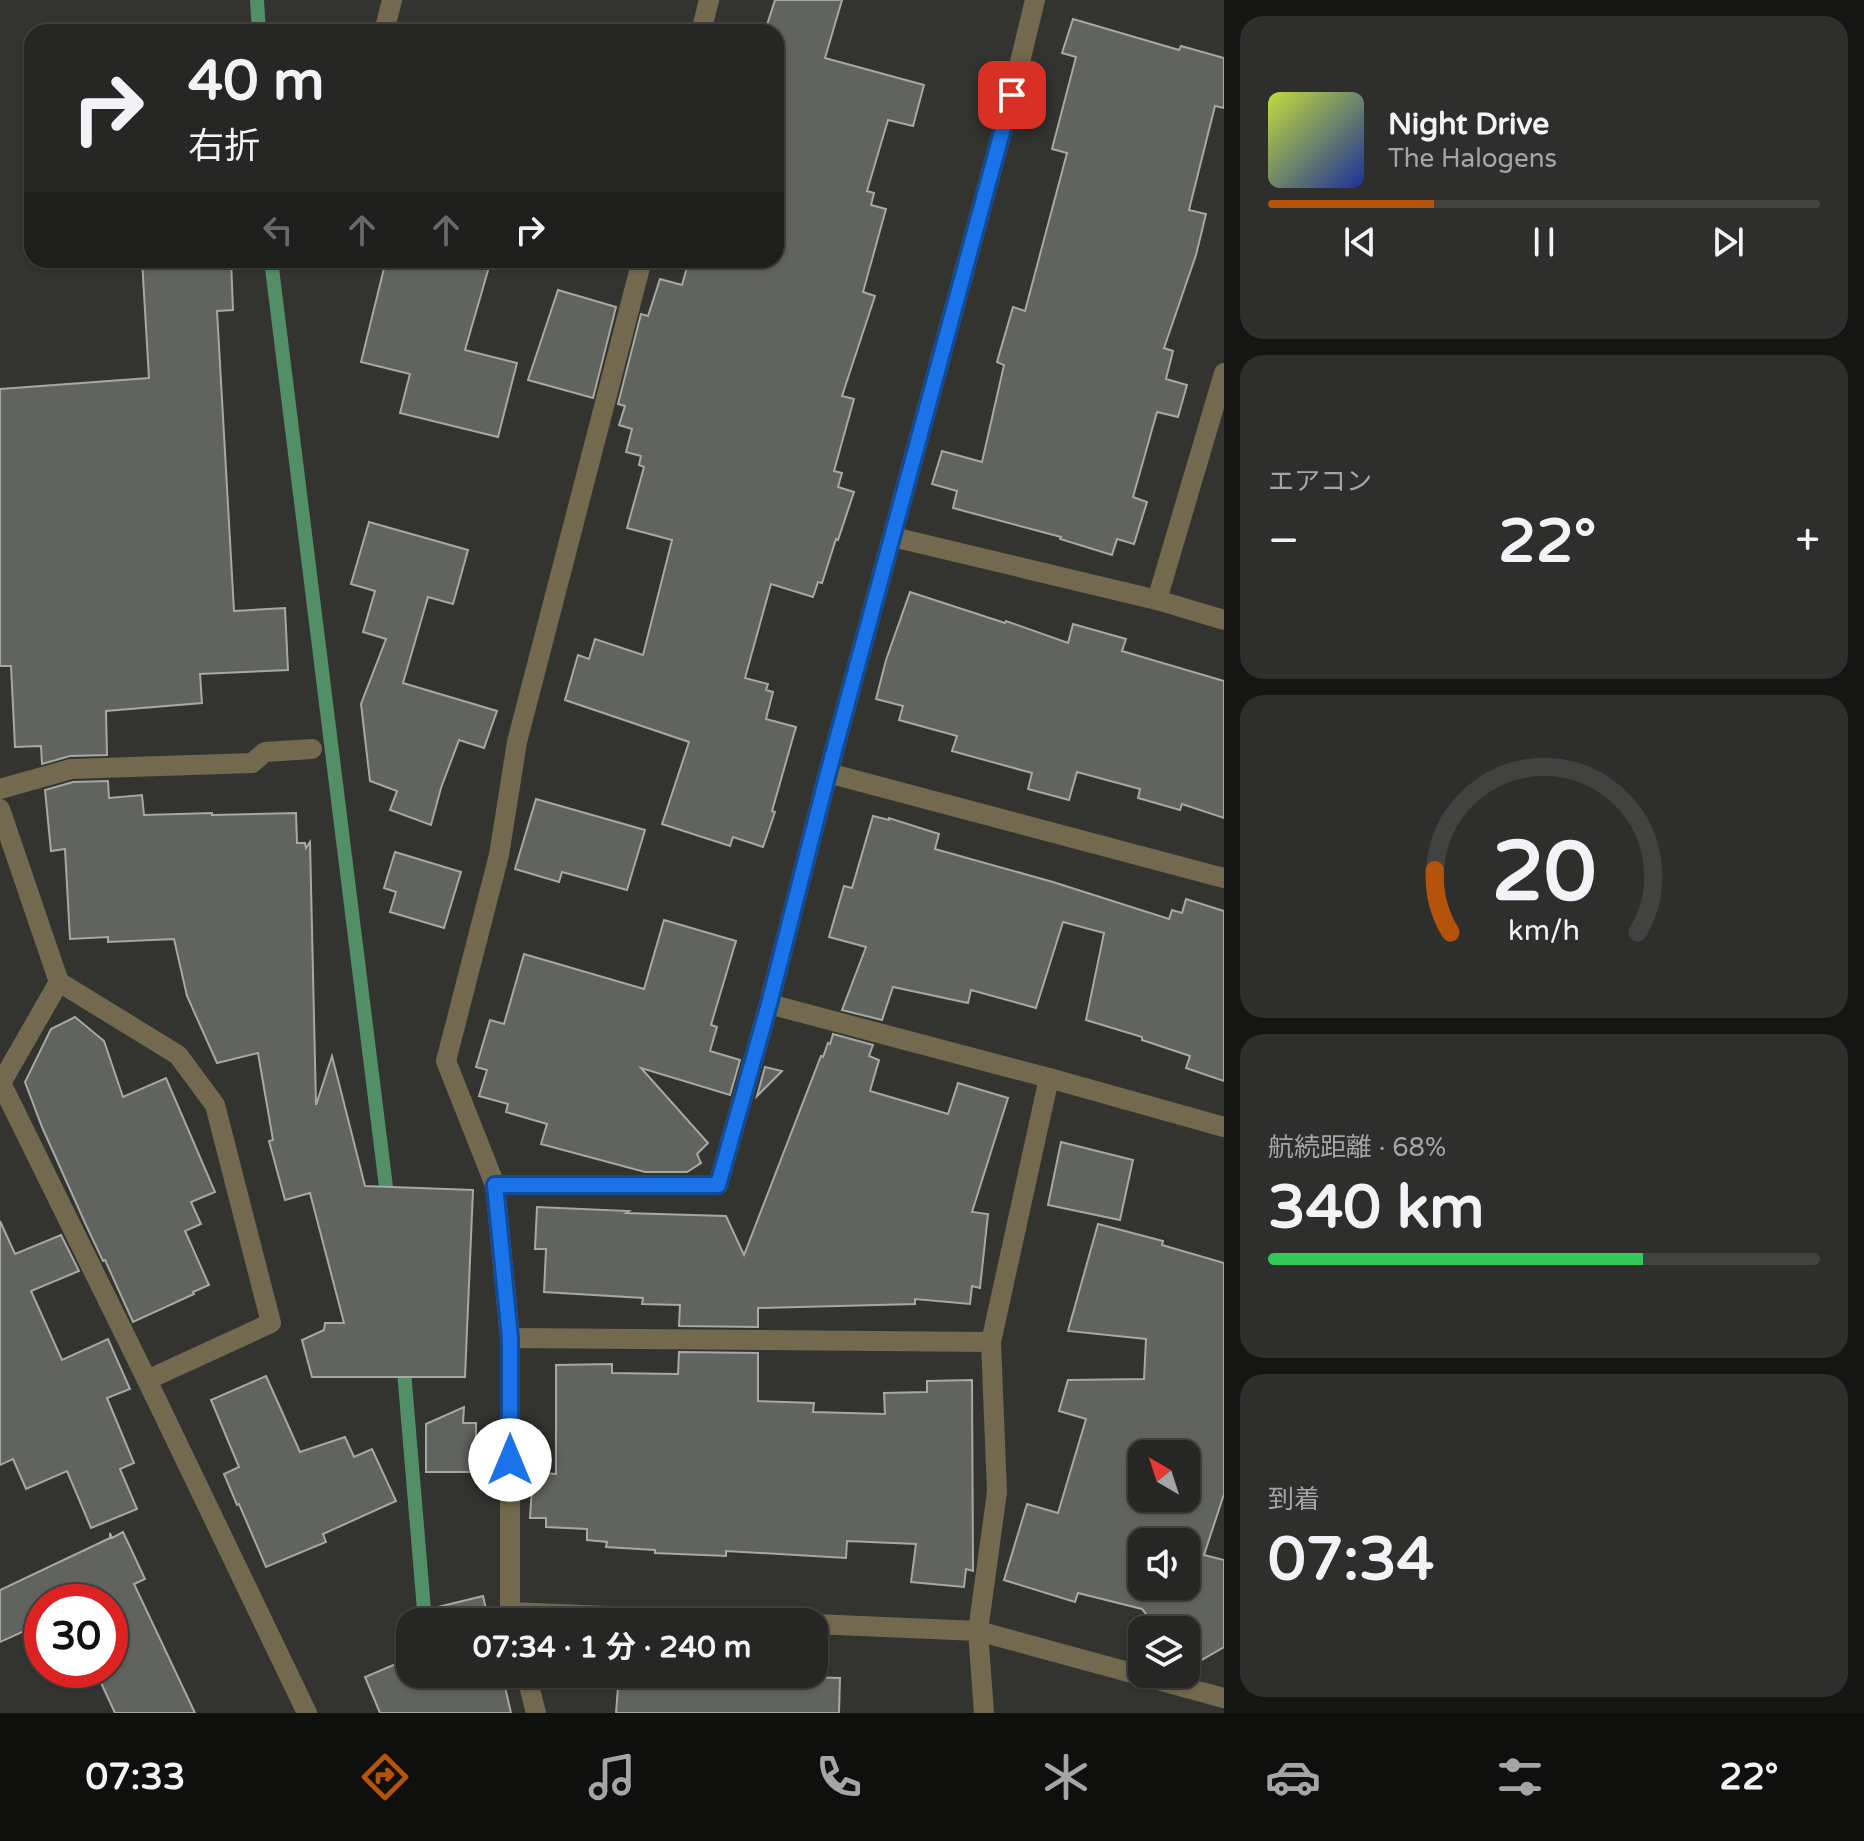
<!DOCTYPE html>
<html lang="ja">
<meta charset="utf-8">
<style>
body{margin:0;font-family:"Varela Round","Noto Sans JP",sans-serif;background:#2e2e2c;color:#f1f3f6;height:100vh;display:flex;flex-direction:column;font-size:30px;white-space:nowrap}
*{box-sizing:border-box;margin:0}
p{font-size:26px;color:#a4a5a6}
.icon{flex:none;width:44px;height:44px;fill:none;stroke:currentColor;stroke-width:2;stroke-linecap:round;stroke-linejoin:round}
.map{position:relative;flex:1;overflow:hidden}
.sheet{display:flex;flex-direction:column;gap:16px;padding:16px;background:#151514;width:640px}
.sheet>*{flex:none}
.guide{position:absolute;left:24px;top:24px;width:760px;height:244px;border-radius:24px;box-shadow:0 2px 6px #0004,0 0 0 2px #424341;background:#262624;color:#f1f3f6;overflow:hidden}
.needle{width:52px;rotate:321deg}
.fabs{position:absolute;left:1128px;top:1440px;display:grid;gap:16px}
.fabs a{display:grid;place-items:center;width:72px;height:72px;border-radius:16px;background:#262624;box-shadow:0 2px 6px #0004,0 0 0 2px #424341;font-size:40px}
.speed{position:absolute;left:24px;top:1584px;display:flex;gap:16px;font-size:40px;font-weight:700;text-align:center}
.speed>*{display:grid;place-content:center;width:104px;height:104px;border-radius:50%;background:#262624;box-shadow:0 2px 6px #0004,0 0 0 2px #424341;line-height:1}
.speed .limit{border:12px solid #d22;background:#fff;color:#111}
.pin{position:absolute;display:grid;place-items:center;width:68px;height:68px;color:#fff;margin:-34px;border-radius:16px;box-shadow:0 4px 12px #0006}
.me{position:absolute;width:88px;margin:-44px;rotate:0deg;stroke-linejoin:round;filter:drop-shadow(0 0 6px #0008)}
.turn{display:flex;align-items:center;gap:28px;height:168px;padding:0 32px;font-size:36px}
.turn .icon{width:104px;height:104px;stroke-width:2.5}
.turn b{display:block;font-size:56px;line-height:68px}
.lanes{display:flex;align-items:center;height:76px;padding:0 32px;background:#0003;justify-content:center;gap:40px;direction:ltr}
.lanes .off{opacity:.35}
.big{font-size:60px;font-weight:700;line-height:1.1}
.sheet .card{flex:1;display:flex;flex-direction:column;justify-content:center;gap:12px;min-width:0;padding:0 28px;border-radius:24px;background:#2e2e2c}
.sheet .dial{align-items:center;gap:0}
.dial svg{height:208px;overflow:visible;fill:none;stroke:#424341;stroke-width:7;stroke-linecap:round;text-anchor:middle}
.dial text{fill:#f1f3f6;stroke:none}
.song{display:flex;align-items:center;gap:24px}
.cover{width:96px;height:96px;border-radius:12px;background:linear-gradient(135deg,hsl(70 70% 55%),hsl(230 70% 35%))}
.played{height:8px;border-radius:4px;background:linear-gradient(90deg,#b45309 30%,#424341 30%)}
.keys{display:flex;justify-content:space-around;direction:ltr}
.heat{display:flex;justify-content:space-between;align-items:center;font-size:44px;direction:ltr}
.charge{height:12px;border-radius:6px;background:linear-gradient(90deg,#34c759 68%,#424341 0)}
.trip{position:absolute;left:396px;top:1608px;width:432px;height:80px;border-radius:24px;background:#262624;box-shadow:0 2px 6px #0004,0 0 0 2px #424341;font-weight:700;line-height:80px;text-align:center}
.tab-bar{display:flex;height:128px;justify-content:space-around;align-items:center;background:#0f0f0e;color:#a4a5a6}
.tab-bar .icon{width:56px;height:56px}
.tab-bar .current{color:#b45309}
.tab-bar b{font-size:36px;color:#f1f3f6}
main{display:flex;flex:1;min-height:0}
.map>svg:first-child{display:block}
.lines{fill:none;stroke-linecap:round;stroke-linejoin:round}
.stream{stroke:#528f67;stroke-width:14}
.building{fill:#61635f;stroke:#a6a8a4;stroke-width:2;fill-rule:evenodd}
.minor{stroke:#72694f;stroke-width:20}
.route-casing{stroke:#114b97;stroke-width:20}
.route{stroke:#1a73e8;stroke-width:14}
</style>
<main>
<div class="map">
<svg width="1224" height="1713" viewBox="0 0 1224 1713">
<rect width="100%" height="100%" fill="#333330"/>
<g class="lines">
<!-- stream -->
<g class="stream">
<path d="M257 0 259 32"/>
<path d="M271 260 388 1203"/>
<path d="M403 1359 425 1622"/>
</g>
</g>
<!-- building -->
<g class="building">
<path d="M775 0H842L825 58 924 85 913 126 888 120 867 191 874 193 871 205 886 209 863 292 875 296 842 396 854 399 834 471 842 473 838 487 854 492 838 540 836 539 822 583 818 582 813 597 771 584 745 678 768 684 766 690 773 692 766 719 796 727 772 811 775 812 763 847 733 837 730 846 662 824 689 742 565 700 578 655 589 659 595 639 643 655 672 540 627 528 644 467 639 465 641 456 626 452 632 429 619 425 625 406 618 404 641 314 648 316 660 279 682 285 689 260H776V31L766 28Z"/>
<path d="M1073 19 1179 50 1181 46 1224 58V108L1215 106 1189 210 1206 214 1196 255 1164 348 1173 351 1166 379 1187 385 1178 417 1157 412 1133 497 1147 502 1134 544 1117 539 1112 555 1060 539 1061 537 953 508 957 491 932 484 942 451 982 462 1004 365 997 362 1013 307 1025 311 1067 153 1052 149 1076 57 1062 53Z"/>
<path d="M142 260H231L233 310 217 311 234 611 285 608 288 670 200 674 202 703 106 711 107 755 70 756 42 764 41 746 15 747 11 666H0V389L149 378Z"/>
<path d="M386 260H491L465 350 517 363 498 437 400 413 410 374 361 362Z"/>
<path d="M558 290 616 307 593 398 528 380Z"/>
<path d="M369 522 468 550 453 604 428 597 403 683 497 711 484 748 459 740 441 788 431 825 390 810 397 791 370 781 361 704 386 639 363 632 375 591 351 584Z"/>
<path d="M910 592 1005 623 1006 621 1068 643 1073 624 1126 639 1122 651 1224 681V818L1182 804 1180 810 1138 798 1140 789 1077 772 1069 800 1028 789 1032 773 952 751 957 736 899 720 903 706 876 699 886 660Z"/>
<path d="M108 781 109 798 142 795 144 815 212 813V815L296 813 297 843H305L306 848 310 842 316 1105 332 1056 365 1186 473 1190 465 1377H312L302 1340 324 1330 325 1323H344L310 1193 285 1200 269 1141 273 1140 258 1053 217 1063 187 996 174 939 108 942V937L70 939 65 849 51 851 45 790 73 782Z"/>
<path d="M536 799 645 830 627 890 562 872 559 882 515 869Z"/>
<path d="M873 816 889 820V818L939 834 935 849 1053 882 1169 919 1172 910 1182 913 1186 899 1224 911V1081L1186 1068 1190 1056 1142 1040V1037L1086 1020 1104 933 1063 922 1036 1008 971 990 968 1003 893 987 882 1020 842 1010 866 947 829 937 844 886 852 888Z"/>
<path d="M395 852 461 872 444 928 390 912 396 892 384 888Z"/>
<path d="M664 920 736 941 711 1025 717 1027 710 1051 740 1060 730 1095 641 1068 708 1143 697 1154 701 1163 687 1172H645L541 1144 547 1124 506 1112 508 1104 479 1096 487 1070 476 1067 490 1020 504 1024 524 954 644 989Z"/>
<path d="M75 1017 104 1041 123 1097 166 1078 215 1192 191 1202 201 1224 185 1231 209 1285 193 1292 194 1294 133 1322 105 1260 103 1261 86 1225 42 1127 25 1082 51 1029Z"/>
<path d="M833 1034 873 1045 869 1056 879 1060 870 1091 948 1114 958 1083 1008 1098 972 1212 988 1214 980 1288 972 1286 970 1304 915 1299V1304L758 1308V1327L679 1326 680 1305 642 1304 643 1298 544 1292 546 1249H535L537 1207 629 1211 626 1213 726 1216 744 1255 821 1056 823 1057 828 1043 830 1044Z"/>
<path d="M765 1067 782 1071 757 1096Z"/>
<path d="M1061 1142 1133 1160 1120 1220 1048 1205Z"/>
<path d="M0 1221 15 1254 61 1235 79 1271 31 1291 62 1360 108 1339 130 1389 107 1398 134 1463 120 1469 137 1509 91 1528 67 1471 26 1489 13 1459 0 1465Z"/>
<path d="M1098 1224 1163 1241 1162 1245 1224 1263V1494L1204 1555 1224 1560V1647L1186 1669V1630H1158L1142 1609 1078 1593 1075 1602 1004 1580 1027 1504 1058 1513 1086 1419 1059 1411 1068 1380 1144 1379 1146 1339 1068 1331ZM1142 1454H1186V1498H1142ZM1142 1542H1186V1586H1142Z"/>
<path d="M679 1352 758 1353V1401L814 1403 813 1412 885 1414 884 1393 927 1392V1381L972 1380 973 1571 966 1569 964 1587 911 1582 916 1544 847 1541 846 1558 726 1551V1556L655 1553V1550L606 1547 607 1542 587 1540V1529L546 1527V1518H530L533 1472 556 1474V1365L612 1364V1373L678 1374Z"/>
<path d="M266 1376 300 1452 345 1437 354 1457 372 1449 396 1501 323 1534 326 1542 266 1567 239 1504 237 1505 224 1474 239 1467 211 1400Z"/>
<path d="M464 1407 463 1423H476V1472H426V1424Z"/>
<path d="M123 1532 145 1579 134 1584 195 1713H115L95 1670H110V1602H42V1623L0 1642V1590L110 1538V1533L112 1538Z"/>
<path d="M483 1596 489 1622H442L438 1607Z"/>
<path d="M410 1658V1674H502L511 1713H380L365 1677Z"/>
<path d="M619 1674H806L805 1677 840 1678 839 1713H616Z"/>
</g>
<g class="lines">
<!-- minor -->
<g class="minor">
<path d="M384 32 392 0"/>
<path d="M701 32 709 0"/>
<path d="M893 537 1157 600 1224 620"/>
<path d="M1157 600 1224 373"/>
<path d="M828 773 1224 878"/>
<path d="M0 789 71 769 252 763 265 752 312 749"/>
<path d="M0 809 59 982 1 1083 147 1380 307 1713"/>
<path d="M59 982 178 1055 215 1105 271 1323 147 1380"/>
<path d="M769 1004 1049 1078 1224 1127"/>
<path d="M495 1185H718L769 1004 828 773 1012 95 1035 0"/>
<path d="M510 1338 991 1342"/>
<path d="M510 1612 758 1622"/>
<path d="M513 1622 510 1612V1338L495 1185 446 1061 499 855 517 742 642 260"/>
<path d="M814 1624 978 1631 1224 1698"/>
<path d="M526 1674 536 1713"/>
<path d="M984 1713 978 1631 997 1492 991 1342 1049 1078"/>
</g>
</g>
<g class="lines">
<!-- route casing -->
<g class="route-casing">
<path id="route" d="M510 1460V1338L495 1185H718L769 1004 828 773 1012 95"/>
</g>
<!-- route -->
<use href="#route" class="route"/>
</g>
</svg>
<div class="fabs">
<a><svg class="needle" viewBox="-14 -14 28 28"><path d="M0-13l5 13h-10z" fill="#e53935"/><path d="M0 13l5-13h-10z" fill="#a4a5a6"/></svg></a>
<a><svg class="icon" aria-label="sound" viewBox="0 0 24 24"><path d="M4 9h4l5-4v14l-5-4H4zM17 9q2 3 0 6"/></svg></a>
<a><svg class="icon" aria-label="layers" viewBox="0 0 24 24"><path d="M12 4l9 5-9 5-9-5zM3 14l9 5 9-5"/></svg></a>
</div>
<div class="speed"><div class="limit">30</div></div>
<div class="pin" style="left:1012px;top:95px;background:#d93025"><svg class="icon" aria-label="arrive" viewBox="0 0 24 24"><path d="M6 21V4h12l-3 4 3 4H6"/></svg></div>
<svg class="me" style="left:510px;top:1460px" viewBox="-20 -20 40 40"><circle r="19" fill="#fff"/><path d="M0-13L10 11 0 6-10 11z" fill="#1a73e8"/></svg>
<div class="trip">07:34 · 1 分 · 240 m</div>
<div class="guide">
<div class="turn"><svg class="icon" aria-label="right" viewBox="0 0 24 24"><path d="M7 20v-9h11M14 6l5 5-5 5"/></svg><div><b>40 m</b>右折</div></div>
<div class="lanes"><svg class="icon off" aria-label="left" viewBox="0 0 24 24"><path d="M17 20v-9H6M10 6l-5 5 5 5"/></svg><svg class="icon off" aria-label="ahead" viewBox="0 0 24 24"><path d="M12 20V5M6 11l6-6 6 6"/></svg><svg class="icon off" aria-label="ahead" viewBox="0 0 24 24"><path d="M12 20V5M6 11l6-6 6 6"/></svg><svg class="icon" aria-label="right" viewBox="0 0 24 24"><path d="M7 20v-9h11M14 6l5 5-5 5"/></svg></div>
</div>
</div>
<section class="sheet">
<div class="card">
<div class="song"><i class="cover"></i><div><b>Night Drive</b><p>The Halogens</p></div></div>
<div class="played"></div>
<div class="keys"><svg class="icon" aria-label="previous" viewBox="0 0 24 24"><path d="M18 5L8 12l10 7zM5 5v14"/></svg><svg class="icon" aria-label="pause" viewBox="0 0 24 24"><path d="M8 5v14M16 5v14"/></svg><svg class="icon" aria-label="next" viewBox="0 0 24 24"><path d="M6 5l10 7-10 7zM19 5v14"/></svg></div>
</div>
<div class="card"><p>エアコン</p>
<div class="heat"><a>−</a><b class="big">22°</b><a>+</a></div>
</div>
<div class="card dial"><svg viewBox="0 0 100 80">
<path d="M14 69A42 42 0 1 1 86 69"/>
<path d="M14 69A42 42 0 0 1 8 45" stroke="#b45309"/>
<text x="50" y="56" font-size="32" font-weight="700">20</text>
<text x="50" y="72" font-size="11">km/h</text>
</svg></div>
<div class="card"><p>航続距離 · 68%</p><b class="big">340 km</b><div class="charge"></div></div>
<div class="card"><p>到着</p><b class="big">07:34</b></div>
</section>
</main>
<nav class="tab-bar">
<b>07:33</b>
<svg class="icon current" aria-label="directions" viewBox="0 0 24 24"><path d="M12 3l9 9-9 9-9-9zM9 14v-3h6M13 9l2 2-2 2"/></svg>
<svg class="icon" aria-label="music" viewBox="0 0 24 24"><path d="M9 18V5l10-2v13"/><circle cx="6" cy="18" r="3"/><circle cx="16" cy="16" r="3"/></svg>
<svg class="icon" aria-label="phone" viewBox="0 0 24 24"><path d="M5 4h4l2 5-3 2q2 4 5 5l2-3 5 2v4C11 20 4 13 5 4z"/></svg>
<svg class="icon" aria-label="climate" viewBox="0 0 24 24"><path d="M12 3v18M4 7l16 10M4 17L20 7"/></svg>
<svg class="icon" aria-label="car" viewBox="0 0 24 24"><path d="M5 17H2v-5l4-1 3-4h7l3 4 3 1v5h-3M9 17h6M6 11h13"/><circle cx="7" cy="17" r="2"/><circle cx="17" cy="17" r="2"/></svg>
<svg class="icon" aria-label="filters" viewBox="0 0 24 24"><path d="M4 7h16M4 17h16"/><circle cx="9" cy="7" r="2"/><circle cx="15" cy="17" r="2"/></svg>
<b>22°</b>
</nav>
